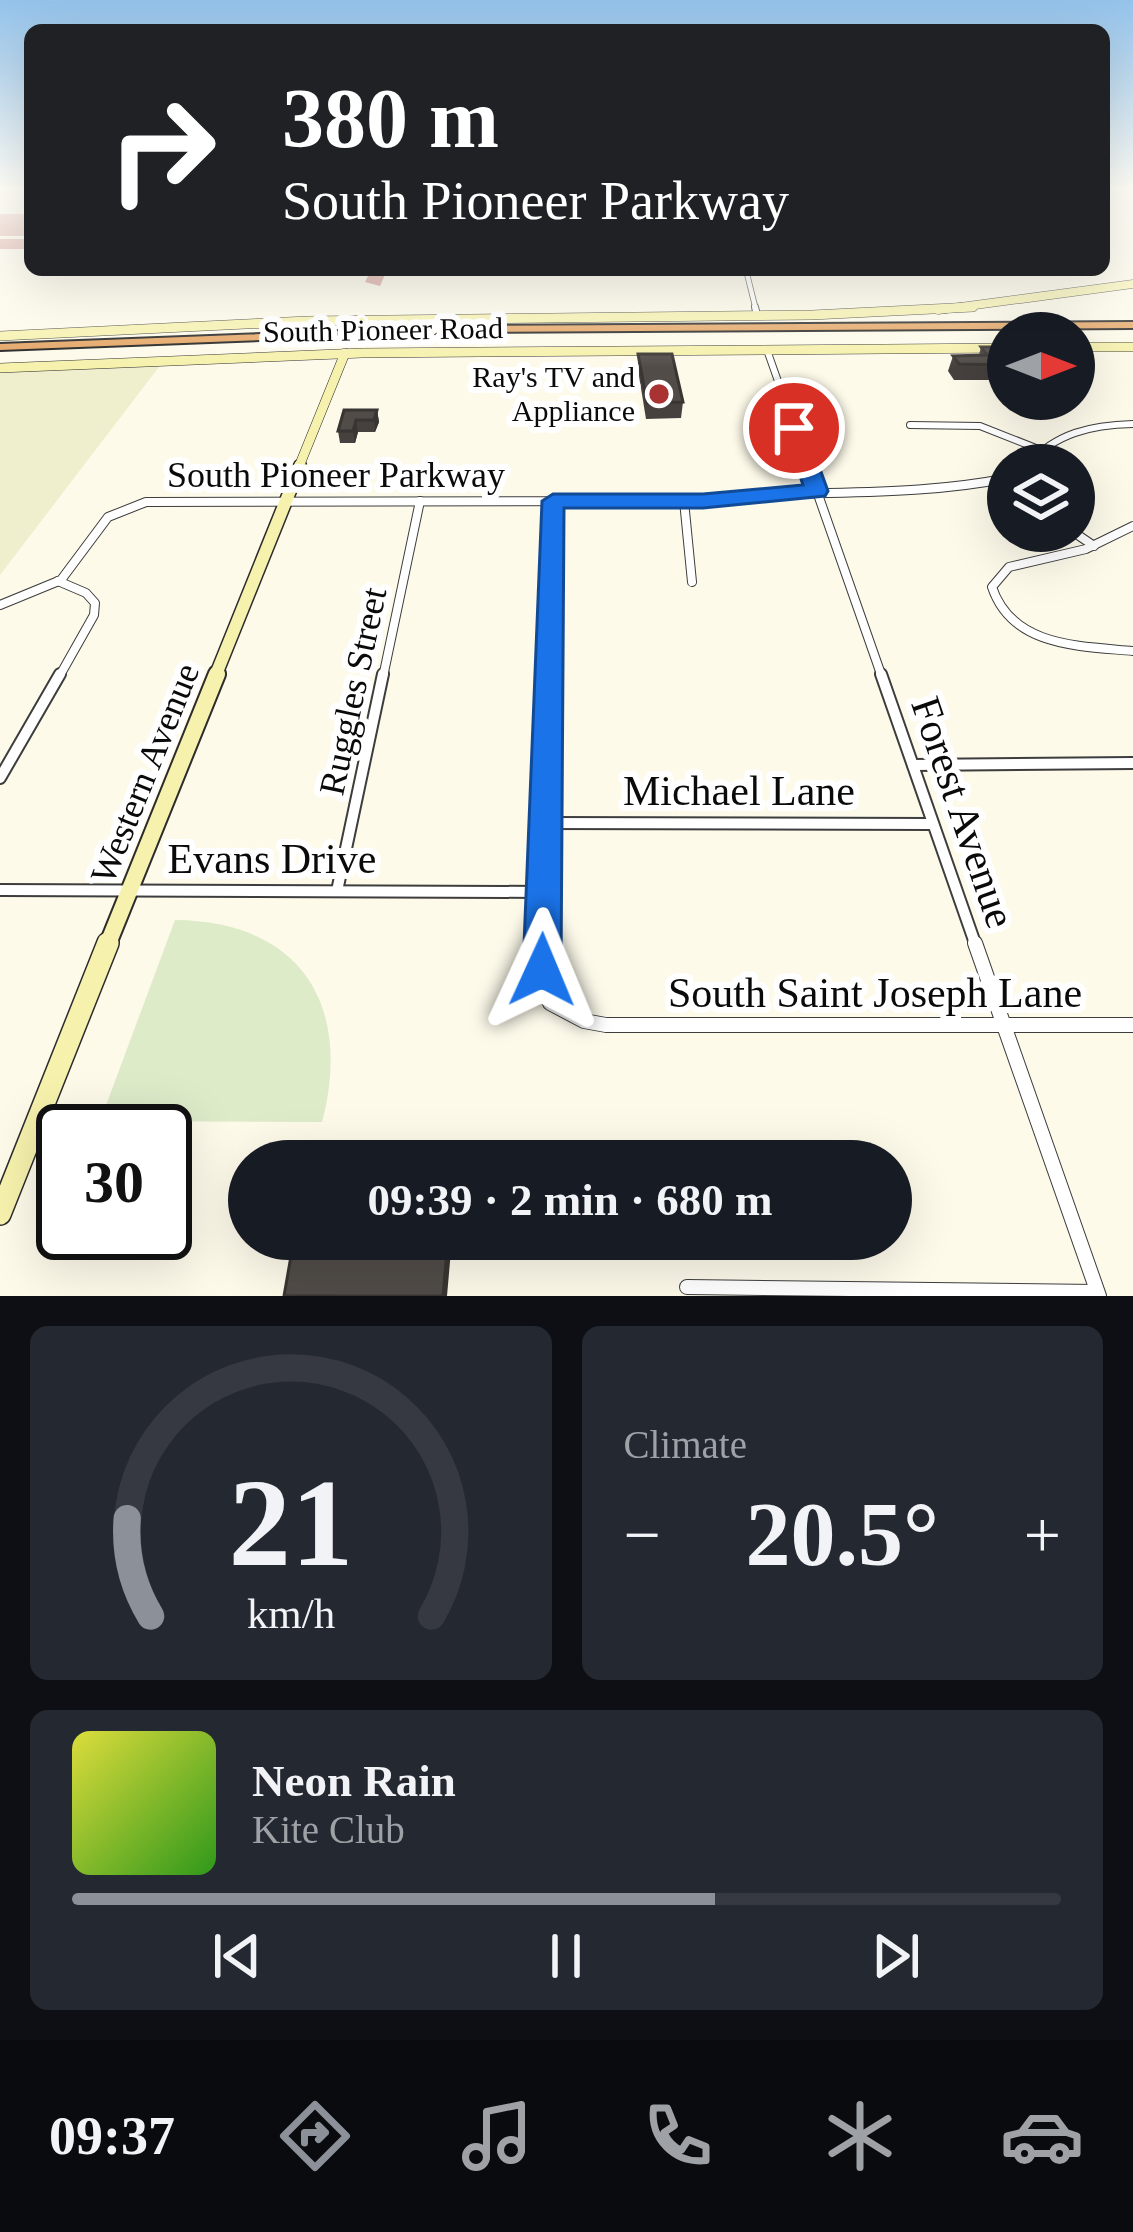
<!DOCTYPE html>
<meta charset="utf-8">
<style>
body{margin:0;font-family:Georgia,serif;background:#242831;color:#f1f3f6;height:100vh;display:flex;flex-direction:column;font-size:45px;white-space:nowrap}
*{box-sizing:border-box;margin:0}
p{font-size:39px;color:#9ea1a6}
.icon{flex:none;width:66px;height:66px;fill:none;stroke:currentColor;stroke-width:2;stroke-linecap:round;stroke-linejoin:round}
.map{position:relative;height:1296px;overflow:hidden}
.details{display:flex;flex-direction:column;gap:30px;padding:30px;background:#0d0f14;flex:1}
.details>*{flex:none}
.banner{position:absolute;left:24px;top:24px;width:1086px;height:252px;border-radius:18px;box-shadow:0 12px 48px #0002;background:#202124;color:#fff;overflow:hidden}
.needle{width:78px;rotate:90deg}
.fabs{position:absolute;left:987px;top:312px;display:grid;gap:24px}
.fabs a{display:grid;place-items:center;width:108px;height:108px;border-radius:50%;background:#171b24;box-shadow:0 12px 48px #0002;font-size:60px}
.speed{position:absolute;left:36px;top:1104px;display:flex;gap:24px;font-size:60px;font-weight:700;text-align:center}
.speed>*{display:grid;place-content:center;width:156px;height:156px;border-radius:50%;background:#171b24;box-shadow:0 12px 48px #0002;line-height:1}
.speed .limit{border:6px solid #111;border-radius:18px;background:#fff;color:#111}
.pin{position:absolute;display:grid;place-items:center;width:102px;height:102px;color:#fff;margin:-51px;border:6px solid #fff;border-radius:50%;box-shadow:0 3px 12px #0007}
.me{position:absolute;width:132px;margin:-66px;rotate:1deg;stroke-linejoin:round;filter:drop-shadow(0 0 9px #0008)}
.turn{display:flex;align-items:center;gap:42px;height:252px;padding:0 60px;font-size:54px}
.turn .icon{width:156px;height:156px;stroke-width:2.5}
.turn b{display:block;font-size:84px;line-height:102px}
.big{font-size:90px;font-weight:600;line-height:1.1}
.details .widget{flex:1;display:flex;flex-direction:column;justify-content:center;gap:18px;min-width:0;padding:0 42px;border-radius:18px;background:#242831}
.details .dial{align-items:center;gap:0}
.dial svg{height:312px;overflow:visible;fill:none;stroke:#363941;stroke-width:7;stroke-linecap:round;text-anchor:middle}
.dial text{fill:#f1f3f6;stroke:none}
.song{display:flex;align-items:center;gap:36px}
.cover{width:144px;height:144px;border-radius:18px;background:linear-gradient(135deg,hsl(60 70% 55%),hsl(110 70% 35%))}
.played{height:12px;border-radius:6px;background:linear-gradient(90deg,#8c9099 65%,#363941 65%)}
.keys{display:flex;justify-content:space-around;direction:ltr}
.heat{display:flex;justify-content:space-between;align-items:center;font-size:66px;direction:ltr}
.details .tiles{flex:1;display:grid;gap:30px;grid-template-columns:1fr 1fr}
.widget:last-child{grid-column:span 2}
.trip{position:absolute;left:228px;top:1140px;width:684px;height:120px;border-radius:60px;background:#171b24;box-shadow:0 12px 48px #0002;font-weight:600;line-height:120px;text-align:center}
.tab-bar{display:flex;height:192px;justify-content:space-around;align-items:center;background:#090b0e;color:#9ea1a6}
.tab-bar .icon{width:84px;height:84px}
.tab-bar .current{color:#8c9099}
.tab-bar b{font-size:54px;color:#f1f3f6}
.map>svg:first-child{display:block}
.farmland{fill:#efeecd}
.pitch{fill:#ddebc9}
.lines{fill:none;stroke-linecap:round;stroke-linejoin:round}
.taxiway{fill:#d3968e;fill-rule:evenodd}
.runway{fill:#d3968e;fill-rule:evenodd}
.street-far4-casing{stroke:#3d3d3d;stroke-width:6}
.street-far3-casing{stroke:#3d3d3d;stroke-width:8}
.street-far2-casing{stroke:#3d3d3d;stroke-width:10}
.street-far1-casing{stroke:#3d3d3d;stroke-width:14}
.street-casing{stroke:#3d3d3d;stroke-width:16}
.secondary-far4-casing{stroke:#2c2c2c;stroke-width:9}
.secondary-far3-casing{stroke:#2c2c2c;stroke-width:10}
.secondary-far2-casing{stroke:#2c2c2c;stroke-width:15}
.secondary-far1-casing{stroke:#2c2c2c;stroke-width:20}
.secondary-casing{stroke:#2c2c2c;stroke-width:24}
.highway-casing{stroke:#1b1b1b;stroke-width:4}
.street-far4{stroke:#fff;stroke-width:4.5}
.street-far3{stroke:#fff;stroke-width:6}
.street-far2{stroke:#fff;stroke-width:8}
.street-far1{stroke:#fff;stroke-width:10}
.street{stroke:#fff;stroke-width:14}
.secondary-far4{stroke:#f6f1ac;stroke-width:8}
.secondary-far3{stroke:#f6f1ac;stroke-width:9}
.secondary-far2{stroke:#f6f1ac;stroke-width:12}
.secondary-far1{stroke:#f6f1ac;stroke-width:16}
.secondary{stroke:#f6f1ac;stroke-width:21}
.highway{fill:#e3a361;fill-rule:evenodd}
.wall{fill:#46413e}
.shaded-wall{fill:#393532}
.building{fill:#514c48;stroke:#393532;stroke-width:3}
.route{fill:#1a73e8;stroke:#114b97;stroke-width:3}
.poi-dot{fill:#a93333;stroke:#fff;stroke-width:4.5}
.labels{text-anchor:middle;stroke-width:12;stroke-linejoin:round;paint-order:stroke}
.far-street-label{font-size:30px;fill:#0a0a0a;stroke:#fff}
.far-poi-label{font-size:30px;fill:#0a0a0a;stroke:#fff;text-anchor:end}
.street-label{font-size:36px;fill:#0a0a0a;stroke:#fff}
.near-street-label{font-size:42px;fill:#0a0a0a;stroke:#fff}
</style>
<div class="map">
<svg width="1133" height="1296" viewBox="0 0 1133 1296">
<rect width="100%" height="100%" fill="#fdfaea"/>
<!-- farmland -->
<path class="farmland" d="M162 363 87 461 0 575V372Z"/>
<!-- pitch -->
<path class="pitch" d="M175 920C300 921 353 1005 322 1122L105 1121 102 1116Z"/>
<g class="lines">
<!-- taxiway -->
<g class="taxiway">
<rect x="0" y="239" width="30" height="10"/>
<path d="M371 270H387L380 286 365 282Z"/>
</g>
<!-- runway -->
<rect class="runway" x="0" y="214" width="30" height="22"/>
<!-- street-far4 casing -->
<g class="street-far4-casing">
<path id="street-far4" d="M746 270 756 310"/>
</g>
<!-- street-far3 casing -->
<g class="street-far3-casing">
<g id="street-far3">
<path d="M755 307 757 315"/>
<path d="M767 350 809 469"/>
<path d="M910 425 980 426 1041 450"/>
<path d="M1027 465C1056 433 1091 425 1133 424"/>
</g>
</g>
<!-- street-far2 casing -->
<g class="street-far2-casing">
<g id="street-far2">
<path d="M808 466 882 677"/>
<path d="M684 501 692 582"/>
<path d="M1133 526 1086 549 1009 567 992 587C1012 647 1079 646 1133 651"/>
<path d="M1072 531 1094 546"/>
<path d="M58 581 86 593 95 603 94 615 59 677"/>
<path d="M0 605 61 580 108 517 146 502 692 501C797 488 905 499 1008 478"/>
<path d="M383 677 420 501"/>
<path d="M549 677 553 501"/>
</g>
</g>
<!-- street-far1 casing -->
<g class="street-far1-casing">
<g id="street-far1">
<path d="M881 674 976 946"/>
<path d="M913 765 1133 763"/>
<path d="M0 778 60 674"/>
<path d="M545 823 933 824"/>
<path d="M0 890 543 892"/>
<path d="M337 891 383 674"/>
<path d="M543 946 549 674"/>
</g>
</g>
<!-- street casing -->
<g class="street-casing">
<g id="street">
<path d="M543 943 542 970 550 1003 584 1021 606 1025H1133"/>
<path d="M975 943 1099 1296"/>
<path d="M687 1287 1097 1292"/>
</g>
</g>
<!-- secondary-far4 casing -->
<g class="secondary-far4-casing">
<path id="secondary-far4" d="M938 310 1133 284"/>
</g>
<!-- secondary-far3 casing -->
<g class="secondary-far3-casing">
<g id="secondary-far3">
<path d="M0 336 308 321 812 315 973 307"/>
<path d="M1074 347H1133"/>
<path d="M0 368 362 353 1008 348"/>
<path d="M298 469 345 353"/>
</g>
</g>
<!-- secondary-far2 casing -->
<g class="secondary-far2-casing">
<path id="secondary-far2" d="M215 677 300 466"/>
</g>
<!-- secondary-far1 casing -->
<g class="secondary-far1-casing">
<path id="secondary-far1" d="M107 946 217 674"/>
</g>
<!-- secondary casing -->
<g class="secondary-casing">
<path id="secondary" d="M0 1214 108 943"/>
</g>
<!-- highway casing -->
<g class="highway-casing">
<path id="highway" d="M1133 322V328L469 332 0 350V344L469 326Z"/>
</g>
<!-- street-far4 -->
<use href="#street-far4" class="street-far4"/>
<!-- street-far3 -->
<use href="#street-far3" class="street-far3"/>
<!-- street-far2 -->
<use href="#street-far2" class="street-far2"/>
<!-- street-far1 -->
<use href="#street-far1" class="street-far1"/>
<!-- street -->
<use href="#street" class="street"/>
<!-- secondary-far4 -->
<use href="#secondary-far4" class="secondary-far4"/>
<!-- secondary-far3 -->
<use href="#secondary-far3" class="secondary-far3"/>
<!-- secondary-far2 -->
<use href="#secondary-far2" class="secondary-far2"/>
<!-- secondary-far1 -->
<use href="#secondary-far1" class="secondary-far1"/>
<!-- secondary -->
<use href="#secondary" class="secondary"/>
<!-- highway -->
<use href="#highway" class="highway"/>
</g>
<!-- wall -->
<g class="wall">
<path d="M981 347 999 354 1008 355V380H954L948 371 953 356 979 355Z"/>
<path d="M638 354 683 402 681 418 646 419 638 370Z"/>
<path d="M377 410 379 422 375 432H358L355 443H340L338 431Z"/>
</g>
<!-- shaded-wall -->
<g class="shaded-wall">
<path d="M377 410 379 422 375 432 374 420Z"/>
<path d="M356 420 358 432 355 443 353 431Z"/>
<path d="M448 1239H452L447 1296H443Z"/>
</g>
<!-- building -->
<g class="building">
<path d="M981 347H994L999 354 1008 355V365L959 364 953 356 987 355Z"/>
<path d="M638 354H672L683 402 647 403Z"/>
<path d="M344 410H377L374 420H356L353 431H338Z"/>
<path d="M294 1239H448L443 1296H284Z"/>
</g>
<!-- sky -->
<linearGradient id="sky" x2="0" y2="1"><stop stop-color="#93c2ea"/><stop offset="0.51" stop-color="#fefdf6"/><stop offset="1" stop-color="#fefdf6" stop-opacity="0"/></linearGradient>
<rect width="1133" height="368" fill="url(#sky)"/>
<!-- route -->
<path class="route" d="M794 422 805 428 828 491 825 496 703 508H564L561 970 555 983 542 988 529 983 523 970 542 501 553 494H703L803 485 784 428Z"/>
<!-- markers -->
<circle class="poi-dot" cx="659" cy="394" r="12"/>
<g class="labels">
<!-- far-street labels -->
<g class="far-street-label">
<text transform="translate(383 330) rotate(-1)" y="10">South Pioneer Road</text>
</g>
<!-- far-poi labels -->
<g class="far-poi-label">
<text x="635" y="387">Ray's TV and<tspan x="635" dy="34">Appliance</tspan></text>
</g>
<!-- street labels -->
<g class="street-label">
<text x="336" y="487">South Pioneer Parkway</text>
<text transform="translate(352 691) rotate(-78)" y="13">Ruggles Street</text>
<text transform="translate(144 773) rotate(-68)" y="13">Western Avenue</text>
</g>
<!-- near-street labels -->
<g class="near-street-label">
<text x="739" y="805">Michael Lane</text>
<text transform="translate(964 812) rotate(71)" y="15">Forest Avenue</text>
<text x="272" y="873">Evans Drive</text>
<text x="875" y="1007">South Saint Joseph Lane</text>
</g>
</g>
</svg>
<div class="fabs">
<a><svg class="needle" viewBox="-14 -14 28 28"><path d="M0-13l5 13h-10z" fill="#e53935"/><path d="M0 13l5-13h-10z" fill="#9ea1a6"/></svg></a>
<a><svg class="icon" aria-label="layers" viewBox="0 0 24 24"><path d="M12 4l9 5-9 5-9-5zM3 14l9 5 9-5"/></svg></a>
</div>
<div class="speed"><div class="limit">30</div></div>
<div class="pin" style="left:794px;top:428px;background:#d93025"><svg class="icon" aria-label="arrive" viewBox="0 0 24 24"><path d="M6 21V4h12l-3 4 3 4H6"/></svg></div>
<svg class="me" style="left:542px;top:970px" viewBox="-20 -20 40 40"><path d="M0-17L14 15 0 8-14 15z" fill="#1a73e8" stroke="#fff" stroke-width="4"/></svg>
<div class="trip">09:39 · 2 min · 680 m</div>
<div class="banner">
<div class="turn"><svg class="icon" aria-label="right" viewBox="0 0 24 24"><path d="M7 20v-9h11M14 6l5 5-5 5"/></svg><div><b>380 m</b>South Pioneer Parkway</div></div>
</div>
</div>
<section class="details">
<div class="tiles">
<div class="widget dial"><svg viewBox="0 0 100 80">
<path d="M14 69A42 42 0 1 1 86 69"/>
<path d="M14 69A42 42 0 0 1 8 44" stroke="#8c9099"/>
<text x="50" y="56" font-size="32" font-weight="700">21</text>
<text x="50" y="72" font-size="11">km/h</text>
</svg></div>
<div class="widget"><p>Climate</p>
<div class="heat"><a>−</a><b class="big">20.5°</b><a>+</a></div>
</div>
<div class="widget">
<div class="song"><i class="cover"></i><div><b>Neon Rain</b><p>Kite Club</p></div></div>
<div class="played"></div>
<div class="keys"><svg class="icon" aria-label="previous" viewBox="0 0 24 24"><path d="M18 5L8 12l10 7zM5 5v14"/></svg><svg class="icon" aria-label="pause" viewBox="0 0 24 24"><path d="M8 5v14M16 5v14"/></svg><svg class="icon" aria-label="next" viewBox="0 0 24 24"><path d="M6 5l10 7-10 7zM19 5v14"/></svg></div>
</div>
</div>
</section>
<nav class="tab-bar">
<b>09:37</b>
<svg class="icon current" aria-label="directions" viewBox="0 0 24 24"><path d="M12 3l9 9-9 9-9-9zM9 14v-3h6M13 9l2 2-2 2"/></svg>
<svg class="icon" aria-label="music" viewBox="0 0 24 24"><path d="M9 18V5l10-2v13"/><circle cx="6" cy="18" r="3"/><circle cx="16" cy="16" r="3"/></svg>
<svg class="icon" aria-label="phone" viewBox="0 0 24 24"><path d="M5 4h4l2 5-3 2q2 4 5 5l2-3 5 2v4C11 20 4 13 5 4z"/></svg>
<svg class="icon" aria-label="climate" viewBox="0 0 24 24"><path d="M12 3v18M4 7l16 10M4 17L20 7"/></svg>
<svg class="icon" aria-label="car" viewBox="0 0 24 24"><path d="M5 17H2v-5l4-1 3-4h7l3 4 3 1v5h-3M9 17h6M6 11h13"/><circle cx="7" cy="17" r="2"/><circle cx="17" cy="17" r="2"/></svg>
</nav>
